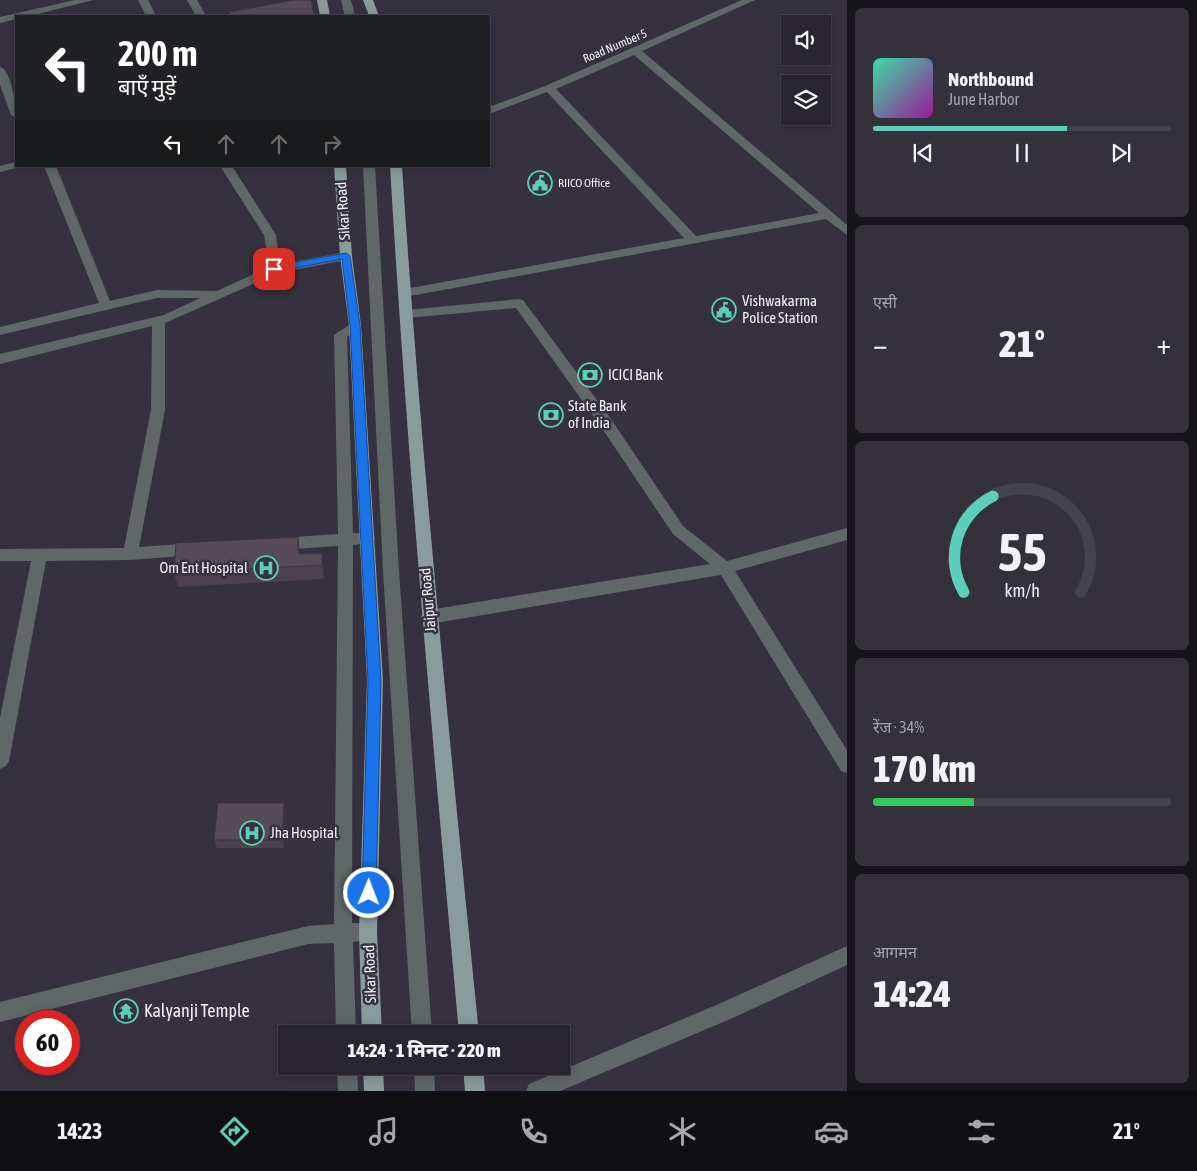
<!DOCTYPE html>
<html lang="hi">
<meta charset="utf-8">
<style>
body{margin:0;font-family:"Asap Condensed","Noto Sans Devanagari",sans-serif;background:#34313a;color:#f1f3f6;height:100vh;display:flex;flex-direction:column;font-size:19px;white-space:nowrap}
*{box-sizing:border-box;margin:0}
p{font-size:16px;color:#a5a5aa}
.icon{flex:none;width:28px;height:28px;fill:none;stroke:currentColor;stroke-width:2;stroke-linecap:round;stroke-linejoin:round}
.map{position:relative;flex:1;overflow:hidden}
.side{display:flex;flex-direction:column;gap:8px;padding:8px;background:#161419;width:350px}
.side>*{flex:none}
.guide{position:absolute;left:15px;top:15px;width:475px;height:152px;border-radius:0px;box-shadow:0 2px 12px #0003,0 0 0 1px #44424a;background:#202124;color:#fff;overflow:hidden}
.buttons{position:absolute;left:781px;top:15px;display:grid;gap:10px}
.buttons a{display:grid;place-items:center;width:50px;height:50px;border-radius:0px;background:#28252e;box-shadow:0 2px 12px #0003,0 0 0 1px #44424a;font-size:25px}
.speed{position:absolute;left:15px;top:1010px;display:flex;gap:10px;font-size:25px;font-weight:700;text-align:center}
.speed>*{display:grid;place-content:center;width:65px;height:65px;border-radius:50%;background:#28252e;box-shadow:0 2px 12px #0003,0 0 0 1px #44424a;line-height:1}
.speed .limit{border:8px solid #d22;background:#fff;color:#111}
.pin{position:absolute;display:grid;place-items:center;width:42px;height:42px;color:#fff;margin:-21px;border-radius:10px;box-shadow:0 2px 8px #0006}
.me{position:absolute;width:55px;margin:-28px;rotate:1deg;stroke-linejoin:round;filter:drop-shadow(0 0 4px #0008)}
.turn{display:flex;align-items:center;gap:18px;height:105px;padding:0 20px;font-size:22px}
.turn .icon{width:65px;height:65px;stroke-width:2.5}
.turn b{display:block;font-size:35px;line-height:42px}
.lanes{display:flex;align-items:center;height:48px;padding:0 20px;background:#0003;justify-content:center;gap:25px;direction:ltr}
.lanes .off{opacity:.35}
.big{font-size:38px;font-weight:800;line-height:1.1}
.side .tile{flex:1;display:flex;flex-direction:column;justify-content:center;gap:8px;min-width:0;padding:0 18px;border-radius:8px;background:#34313a}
.side .dial{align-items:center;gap:0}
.dial svg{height:130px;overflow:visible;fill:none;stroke:#44424a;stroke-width:7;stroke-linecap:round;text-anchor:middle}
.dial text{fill:#f1f3f6;stroke:none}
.song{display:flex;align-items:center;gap:15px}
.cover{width:60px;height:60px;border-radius:8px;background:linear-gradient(135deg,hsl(160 70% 55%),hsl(300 70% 35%))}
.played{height:5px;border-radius:2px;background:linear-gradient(90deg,#5dceb9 65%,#44424a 65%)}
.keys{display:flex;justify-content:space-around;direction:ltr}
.heat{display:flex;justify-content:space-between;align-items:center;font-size:28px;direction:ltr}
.charge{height:8px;border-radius:4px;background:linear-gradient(90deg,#34c759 34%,#44424a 0)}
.trip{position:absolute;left:278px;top:1025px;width:292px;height:50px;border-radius:0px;background:#28252e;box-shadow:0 2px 12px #0003,0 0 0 1px #44424a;font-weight:800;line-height:50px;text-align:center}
.menu{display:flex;height:80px;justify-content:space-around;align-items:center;background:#100f12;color:#a5a5aa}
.menu .icon{width:35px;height:35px}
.menu .on{color:#5dceb9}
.menu b{font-size:22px;color:#f1f3f6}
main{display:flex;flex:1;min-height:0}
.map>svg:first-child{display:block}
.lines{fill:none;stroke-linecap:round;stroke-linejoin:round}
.minor{fill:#5f6867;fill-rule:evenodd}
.major{fill:#899b9a;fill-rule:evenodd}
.wall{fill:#4a414c}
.shaded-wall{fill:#3c353e}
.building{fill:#564c58;stroke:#3c353e}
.route{fill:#1a73e8;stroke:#114b97}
.labels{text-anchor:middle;stroke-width:5;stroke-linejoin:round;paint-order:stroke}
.far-street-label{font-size:12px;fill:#f2eff8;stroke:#36313e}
.far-poi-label{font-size:12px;fill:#f2eff8;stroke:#36313e;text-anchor:start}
.street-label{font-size:15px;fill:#f2eff8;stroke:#36313e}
.poi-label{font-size:15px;fill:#f2eff8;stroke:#36313e;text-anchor:start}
.near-poi-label{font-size:18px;fill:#f2eff8;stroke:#36313e;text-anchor:start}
</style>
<main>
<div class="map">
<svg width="847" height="1091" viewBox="0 0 847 1091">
<rect width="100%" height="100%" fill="#36313e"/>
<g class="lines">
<!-- minor -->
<g class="minor">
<path d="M75 0H93L30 16H16V19L0 23V17Z"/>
<path d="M138 0H148L156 16H146Z"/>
<path d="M187 0H197L206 16H196Z"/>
<path d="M341 0H351L355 16H345Z"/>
<path d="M742 0H755L642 51 847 225V235L826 219 405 297 401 296 399 293 401 290 405 289 684 238 547 92 489 114V107L545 86ZM634 55 819 213 696 236 556 89Z"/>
<path d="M0 67C12 70 16 107 16 118L11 115 0 85Z"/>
<path d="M16 162V166L20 167 0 172V166Z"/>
<path d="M44 166H56L110 301 157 290 217 291 269 267 264 235 220 166H232L276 235 280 264 346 252 352 256 346 260 278 273 165 323V410L139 547 196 543 201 545 204 549 201 553 196 555 130 560 46 561 9 761 6 766 0 769V718L31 561H0V549L124 548 151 410 152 326 0 364V354L164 315 200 298H157L0 335V327L99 303Z"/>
<path d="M363 166H375L399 571 432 1034H412L383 571Z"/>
<path d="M519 299 523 300 611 419 683 526 727 561 847 528V540L735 571 847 750V773L841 771 721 575 429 624 423 622 421 617 423 612 429 610 710 564 673 534 601 427 516 308 407 318 401 314 407 310Z"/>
<path d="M355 321 361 325 347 337 353 533 373 534 375 538 373 542 353 545 352 923H368L375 925 377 932 375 939 353 942 356 1034H336L334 943 308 944 0 1022V1002L308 926 334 924 338 546 279 550 274 548 272 544 274 540 279 538 338 534 334 335Z"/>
<path d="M847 946V965L735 1017 560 1091H526L529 1084 721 1003Z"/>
<path d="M337 1066H357L358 1091H338Z"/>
<path d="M414 1066H434L435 1091H415Z"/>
</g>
<!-- major -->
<g class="major">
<path d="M317 0H327L330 16H320Z"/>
<path d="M363 0H373L379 16H369Z"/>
<path d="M334 166H346L352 256 361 325 383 681 377 932 382 1034H362L359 932 367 681 349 325 340 256Z"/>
<path d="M390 166H402C421 456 450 745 479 1034H459C433 745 407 456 390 166Z"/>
<path d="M363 1066H383L384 1091H364Z"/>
<path d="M463 1066H483L485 1091H465Z"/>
</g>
</g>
<!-- wall -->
<g class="wall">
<path d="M298 537 300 554 322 553 324 579 178 587 174 573Z"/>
<path d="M284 803 286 811 284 848H217L214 840Z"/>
</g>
<!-- shaded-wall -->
<g class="shaded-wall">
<path d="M298 537 300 552V566L298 554Z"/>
<path d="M322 553 324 567V579L322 565Z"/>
<path d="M284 803 286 811 284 848 282 840Z"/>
</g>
<!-- building -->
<g class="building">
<path d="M294 0H311L314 16H232L229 12Z"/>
<path d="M298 537V554L322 553V565L174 573 176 543Z"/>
<path d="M218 803H284L282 840H214Z"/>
</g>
<!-- route -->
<path class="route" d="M346 253 350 256 360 325 381 681 376 893 374 898 369 900 364 898 362 893 368 681 350 325 342 259 274 272 270 269 274 266Z"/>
<!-- icons -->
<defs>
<g id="civic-ring" transform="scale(1.25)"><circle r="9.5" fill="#36313e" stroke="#5dceb9" stroke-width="1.5"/><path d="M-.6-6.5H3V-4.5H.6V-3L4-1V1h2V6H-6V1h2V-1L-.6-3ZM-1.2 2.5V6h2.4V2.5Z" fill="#5dceb9"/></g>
<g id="bank-ring" transform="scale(1.25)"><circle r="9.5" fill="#36313e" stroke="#5dceb9" stroke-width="1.5"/><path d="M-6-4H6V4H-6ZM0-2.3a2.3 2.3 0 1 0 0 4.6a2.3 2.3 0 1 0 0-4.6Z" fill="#5dceb9"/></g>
<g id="hospital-ring" transform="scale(1.25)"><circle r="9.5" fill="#36313e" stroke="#5dceb9" stroke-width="1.5"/><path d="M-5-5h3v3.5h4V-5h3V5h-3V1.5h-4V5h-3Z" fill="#5dceb9"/></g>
<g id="temple-ring" transform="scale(1.25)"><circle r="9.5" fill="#36313e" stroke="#5dceb9" stroke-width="1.5"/><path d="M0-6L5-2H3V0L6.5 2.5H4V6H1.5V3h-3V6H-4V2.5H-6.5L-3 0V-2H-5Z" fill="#5dceb9"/></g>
</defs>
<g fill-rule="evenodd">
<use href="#civic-ring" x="540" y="183"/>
<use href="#civic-ring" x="724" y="310"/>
<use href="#bank-ring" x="590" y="375"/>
<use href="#bank-ring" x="551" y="415"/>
<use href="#hospital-ring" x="266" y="568"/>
<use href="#hospital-ring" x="252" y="833"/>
<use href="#temple-ring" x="126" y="1011"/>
</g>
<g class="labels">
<!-- far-street labels -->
<g class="far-street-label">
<text transform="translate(615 46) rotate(-23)" y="4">Road Number 5</text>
</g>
<!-- far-poi labels -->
<g class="far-poi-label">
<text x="558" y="187">RIICO Office</text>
</g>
<!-- street labels -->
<g class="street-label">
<text transform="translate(343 211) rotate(-94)" y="5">Sikar Road</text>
<text transform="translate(428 600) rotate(-95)" y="5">Jaipur Road</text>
<text transform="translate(370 974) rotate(-92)" y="5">Sikar Road</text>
</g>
<!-- poi labels -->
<g class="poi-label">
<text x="742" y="306">Vishwakarma<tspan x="742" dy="17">Police Station</tspan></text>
<text x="608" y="380">ICICI Bank</text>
<text x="568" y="411">State Bank<tspan x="568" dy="17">of India</tspan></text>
<text x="248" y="573" text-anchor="end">Om Ent Hospital</text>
<text x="270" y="838">Jha Hospital</text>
</g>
<!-- near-poi labels -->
<g class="near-poi-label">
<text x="144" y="1017">Kalyanji Temple</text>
</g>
</g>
</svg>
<div class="buttons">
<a><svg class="icon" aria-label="sound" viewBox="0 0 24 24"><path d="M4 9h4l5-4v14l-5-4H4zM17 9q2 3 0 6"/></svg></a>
<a><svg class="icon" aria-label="layers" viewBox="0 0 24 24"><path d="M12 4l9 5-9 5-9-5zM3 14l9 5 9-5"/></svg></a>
</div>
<div class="speed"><div class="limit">60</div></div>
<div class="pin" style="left:274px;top:269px;background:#d93025"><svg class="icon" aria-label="arrive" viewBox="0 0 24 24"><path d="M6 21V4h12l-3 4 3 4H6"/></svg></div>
<svg class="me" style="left:369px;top:893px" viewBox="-20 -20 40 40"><circle r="17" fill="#1a73e8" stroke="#fff" stroke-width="3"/><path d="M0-11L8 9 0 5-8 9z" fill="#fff"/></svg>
<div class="trip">14:24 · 1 मिनट · 220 m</div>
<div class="guide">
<div class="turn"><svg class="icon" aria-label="left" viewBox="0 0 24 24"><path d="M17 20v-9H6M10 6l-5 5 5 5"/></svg><div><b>200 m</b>बाएँ मुड़ें</div></div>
<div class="lanes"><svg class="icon" aria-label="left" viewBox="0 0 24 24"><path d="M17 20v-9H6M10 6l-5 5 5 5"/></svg><svg class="icon off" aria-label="ahead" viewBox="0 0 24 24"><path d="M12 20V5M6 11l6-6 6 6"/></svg><svg class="icon off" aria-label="ahead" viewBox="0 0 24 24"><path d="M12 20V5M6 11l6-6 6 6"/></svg><svg class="icon off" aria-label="right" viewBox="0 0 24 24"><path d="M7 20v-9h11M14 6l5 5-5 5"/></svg></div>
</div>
</div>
<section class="side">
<div class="tile">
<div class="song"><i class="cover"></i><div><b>Northbound</b><p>June Harbor</p></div></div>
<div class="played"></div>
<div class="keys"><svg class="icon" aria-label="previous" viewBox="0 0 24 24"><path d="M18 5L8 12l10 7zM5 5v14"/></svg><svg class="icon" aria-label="pause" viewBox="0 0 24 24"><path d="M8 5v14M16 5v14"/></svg><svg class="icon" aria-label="next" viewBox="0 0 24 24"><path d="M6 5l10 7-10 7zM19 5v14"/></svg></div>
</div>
<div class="tile"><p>एसी</p>
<div class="heat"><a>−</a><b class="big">21°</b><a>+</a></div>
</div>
<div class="tile dial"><svg viewBox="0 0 100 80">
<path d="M14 69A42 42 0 1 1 86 69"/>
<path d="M14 69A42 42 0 0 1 32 10" stroke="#5dceb9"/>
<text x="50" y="56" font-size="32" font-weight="700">55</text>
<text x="50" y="72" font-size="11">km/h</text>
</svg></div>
<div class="tile"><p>रेंज · 34%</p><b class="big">170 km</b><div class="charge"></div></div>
<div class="tile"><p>आगमन</p><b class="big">14:24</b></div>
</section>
</main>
<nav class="menu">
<b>14:23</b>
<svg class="icon on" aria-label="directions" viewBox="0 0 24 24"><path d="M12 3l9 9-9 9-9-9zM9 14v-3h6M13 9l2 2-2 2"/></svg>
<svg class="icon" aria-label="music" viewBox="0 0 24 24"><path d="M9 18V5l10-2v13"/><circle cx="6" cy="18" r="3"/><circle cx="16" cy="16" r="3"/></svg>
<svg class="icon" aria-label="phone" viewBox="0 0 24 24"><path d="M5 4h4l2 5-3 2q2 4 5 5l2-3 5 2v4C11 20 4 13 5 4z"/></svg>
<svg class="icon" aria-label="climate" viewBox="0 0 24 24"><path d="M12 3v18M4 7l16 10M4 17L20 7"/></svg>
<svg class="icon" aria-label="car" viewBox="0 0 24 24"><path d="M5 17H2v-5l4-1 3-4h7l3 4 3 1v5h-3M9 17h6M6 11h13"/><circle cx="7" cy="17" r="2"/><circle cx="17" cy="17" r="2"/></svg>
<svg class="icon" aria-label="filters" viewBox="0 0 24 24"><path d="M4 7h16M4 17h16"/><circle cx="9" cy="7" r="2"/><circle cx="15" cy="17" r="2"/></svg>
<b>21°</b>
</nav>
